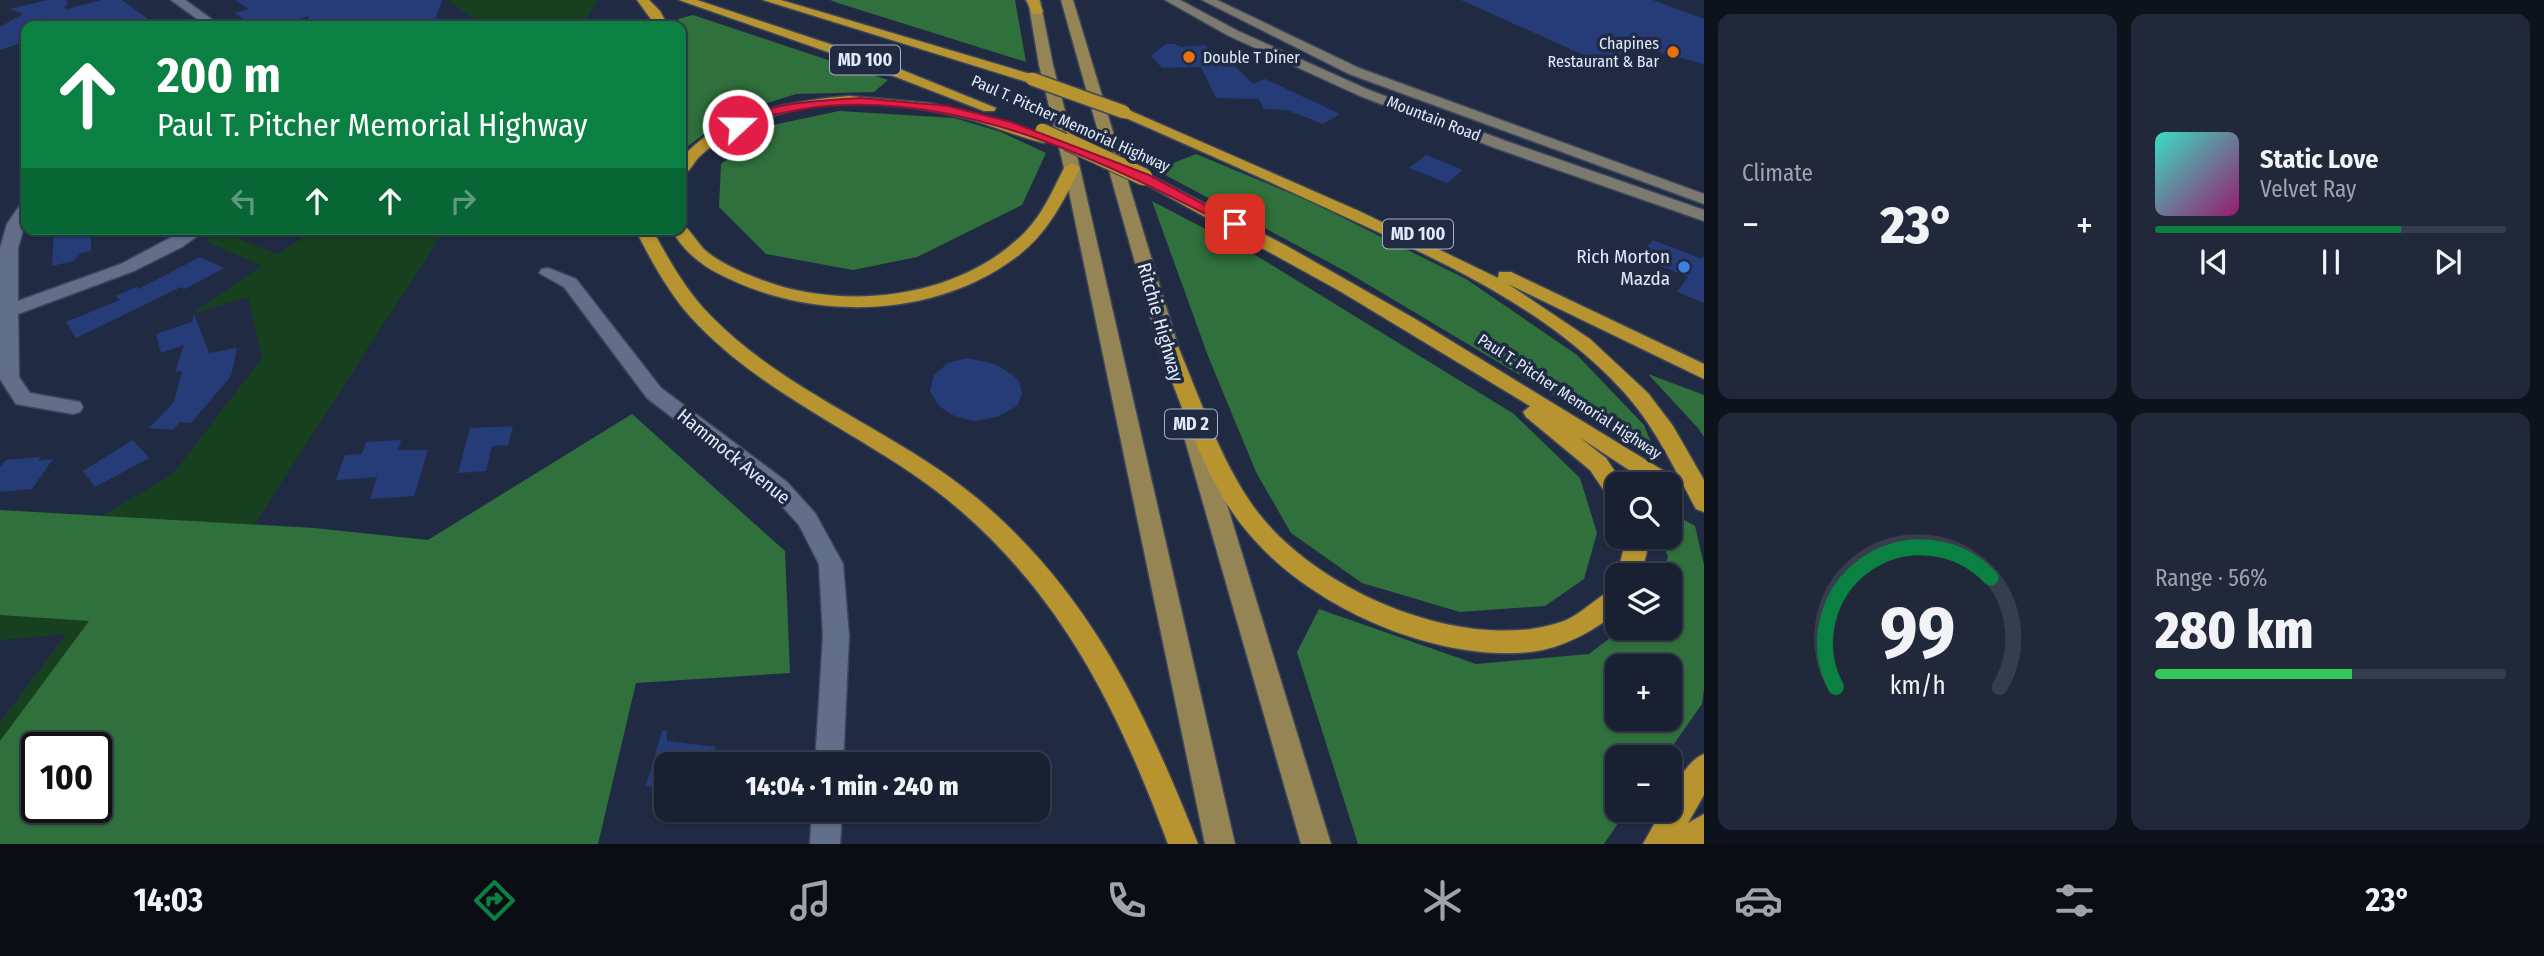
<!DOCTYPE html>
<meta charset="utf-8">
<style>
body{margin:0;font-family:"Fira Sans Condensed",sans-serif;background:#21283a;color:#f1f3f6;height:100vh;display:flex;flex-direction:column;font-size:26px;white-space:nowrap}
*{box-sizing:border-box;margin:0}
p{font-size:23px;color:#9fa3ac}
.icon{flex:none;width:38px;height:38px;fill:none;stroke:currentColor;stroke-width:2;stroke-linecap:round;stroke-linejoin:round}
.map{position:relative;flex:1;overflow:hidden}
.details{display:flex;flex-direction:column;gap:14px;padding:14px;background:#0d121c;width:840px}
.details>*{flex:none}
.hud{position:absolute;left:21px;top:21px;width:665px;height:214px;border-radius:14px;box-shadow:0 2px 5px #0004,0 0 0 2px #363e4d;background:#0b8043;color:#fff;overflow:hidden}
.tools{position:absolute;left:1605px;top:472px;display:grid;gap:14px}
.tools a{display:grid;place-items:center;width:77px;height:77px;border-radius:14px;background:#182032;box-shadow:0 2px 5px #0004,0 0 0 2px #363e4d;font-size:35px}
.speed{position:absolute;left:21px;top:732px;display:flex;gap:14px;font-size:35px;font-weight:700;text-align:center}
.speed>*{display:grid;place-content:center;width:91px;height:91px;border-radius:50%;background:#182032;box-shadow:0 2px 5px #0004,0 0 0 2px #363e4d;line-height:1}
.speed .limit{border:4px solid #111;border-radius:10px;background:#fff;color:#111}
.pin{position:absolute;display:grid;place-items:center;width:60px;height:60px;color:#fff;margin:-30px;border-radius:14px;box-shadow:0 4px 10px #0006}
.me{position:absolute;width:77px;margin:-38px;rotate:69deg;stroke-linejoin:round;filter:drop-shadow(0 0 5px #0008)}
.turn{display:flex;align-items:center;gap:24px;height:147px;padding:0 21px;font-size:32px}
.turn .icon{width:91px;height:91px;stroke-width:2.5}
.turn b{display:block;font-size:49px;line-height:60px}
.lanes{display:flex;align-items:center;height:66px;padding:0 21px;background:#0003;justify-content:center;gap:35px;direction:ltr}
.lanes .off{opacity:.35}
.big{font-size:52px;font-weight:800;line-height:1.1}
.details .card{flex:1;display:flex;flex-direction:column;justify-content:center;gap:10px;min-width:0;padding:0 24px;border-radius:14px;background:#21283a}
.details .dial{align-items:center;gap:0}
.dial svg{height:182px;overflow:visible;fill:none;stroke:#363e4d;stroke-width:7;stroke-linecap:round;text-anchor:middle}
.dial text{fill:#f1f3f6;stroke:none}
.song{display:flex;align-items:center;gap:21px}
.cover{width:84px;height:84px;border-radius:10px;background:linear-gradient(135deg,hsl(170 70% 55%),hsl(320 70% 35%))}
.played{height:7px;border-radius:4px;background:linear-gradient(90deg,#0b8043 70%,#363e4d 70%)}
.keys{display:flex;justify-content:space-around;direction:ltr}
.heat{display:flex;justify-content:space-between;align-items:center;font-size:38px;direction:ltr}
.charge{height:10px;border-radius:5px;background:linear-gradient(90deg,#34c759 56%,#363e4d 0)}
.details .tiles{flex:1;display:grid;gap:14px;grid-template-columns:repeat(2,1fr)}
.trip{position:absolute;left:654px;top:752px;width:396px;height:70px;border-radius:14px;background:#182032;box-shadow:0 2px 5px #0004,0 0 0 2px #363e4d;font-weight:800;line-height:70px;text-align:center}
.tabs{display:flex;height:112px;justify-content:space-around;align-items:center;background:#0a0d14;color:#9fa3ac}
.tabs .icon{width:49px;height:49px}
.tabs .active{color:#0b8043}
.tabs b{font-size:32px;color:#f1f3f6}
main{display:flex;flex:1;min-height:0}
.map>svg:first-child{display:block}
.green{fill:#16401e}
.forest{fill:#30703c;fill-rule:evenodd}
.building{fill:#253c78}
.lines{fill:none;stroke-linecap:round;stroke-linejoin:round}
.minor-casing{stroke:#3d475b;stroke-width:3}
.secondary-casing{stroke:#3d475b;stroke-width:3}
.primary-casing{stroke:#3d475b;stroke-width:3}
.motorway-casing{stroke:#3d475b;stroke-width:3}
.minor{fill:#626f8b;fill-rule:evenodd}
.secondary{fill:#7c7a6f;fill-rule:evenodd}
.primary{fill:#958554;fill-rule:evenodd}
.motorway{fill:#b7942f;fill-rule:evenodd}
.motorway-bridge-far1-casing{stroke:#3d475b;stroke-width:16;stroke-linecap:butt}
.motorway-bridge-casing{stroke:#3d475b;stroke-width:19;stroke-linecap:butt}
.motorway-bridge-far1{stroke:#b7942f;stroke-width:13}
.motorway-bridge{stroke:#b7942f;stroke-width:17}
.route{fill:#e11d48;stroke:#92132f;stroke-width:2}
.food-dot{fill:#e8710a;stroke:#202b43;stroke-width:2.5}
.shop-dot{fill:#3f7fe0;stroke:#202b43;stroke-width:2.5}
.labels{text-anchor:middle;stroke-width:7;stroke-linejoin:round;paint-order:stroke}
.far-poi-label{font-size:16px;fill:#e2eafa;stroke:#202b43;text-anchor:end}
.far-street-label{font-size:16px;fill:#e2eafa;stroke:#202b43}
.shield{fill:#202b43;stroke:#a8b1c3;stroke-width:2}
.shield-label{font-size:18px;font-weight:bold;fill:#e2eafa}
.poi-label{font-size:19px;fill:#e2eafa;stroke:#202b43;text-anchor:end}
.street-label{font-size:19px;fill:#e2eafa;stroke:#202b43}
</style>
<main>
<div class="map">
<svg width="1704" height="844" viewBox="0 0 1704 844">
<rect width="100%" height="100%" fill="#202b43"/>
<!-- green -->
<g class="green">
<path d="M448 0H598L581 26H466L479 22Z"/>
<path d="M315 229H445L203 604 96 747H37V807L0 844V722L66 634 0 640V531L67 537 173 474 262 358 248 297 191 314 262 266 205 241 220 232 278 254Z"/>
</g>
<!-- forest -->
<g class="forest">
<path d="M830 0H1015L1026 62 838 3Z"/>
<path d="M693 15 888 80 874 92 796 94 730 115 681 151V76L687 48 678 19Z"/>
<path d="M839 111 954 118 1001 132 1046 153 1022 205 917 257 853 270 766 254 719 207 721 164 773 125Z"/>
<path d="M1196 154 1307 200 1466 279 1577 355 1644 425 1657 457 1347 272 1156 170Z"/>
<path d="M1152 201 1257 256 1514 414 1580 478 1597 533 1584 579 1545 606 1460 612 1362 583 1291 533 1256 472 1208 356Z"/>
<path d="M1648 374 1704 395V437L1698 428Z"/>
<path d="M632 414 785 551 790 673 636 683 598 844H0V741L89 621 0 615V510L314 528 428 540ZM96 747V807H37V747Z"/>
<path d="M1670 512 1695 526 1704 565V689L1702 704 1664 758H1617V810H1627L1604 844H1358L1297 652 1319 609 1476 664 1589 654 1623 628H1670V576H1662L1668 557 1661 537H1670ZM1617 667H1670V719H1617Z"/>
</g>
<!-- building -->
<g class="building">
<path d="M47 0H66L68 4 64 7 67 9 101 0H122L158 26H63L47 18 34 26H26V41L0 50V27L23 14 10 9Z"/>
<path d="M235 0H442L433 26H310L308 16 282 25 254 26 234 13 249 9Z"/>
<path d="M1461 0H1653L1704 19V64L1643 48 1597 61Z"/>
<path d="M1166 44H1174L1181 47 1205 45 1213 53 1220 52 1253 84 1265 79 1340 114 1323 124 1287 110 1264 109 1259 99 1216 98 1201 67 1162 68 1151 56Z"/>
<path d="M1426 155 1463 170 1447 183 1409 168Z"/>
<path d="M54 229H91V251L81 253 73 261 52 266Z"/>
<path d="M1653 240 1702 259 1704 256V303L1677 292 1688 277 1638 257Z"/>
<path d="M200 257 224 268 185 289 181 287 76 338 66 322 120 300 116 296 136 287 139 289Z"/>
<path d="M194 314 209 353 237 348 231 376 191 423 180 422 173 430 149 428 174 402 182 371 175 372 184 345 161 353 156 334 192 322Z"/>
<path d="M967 358 995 364 1014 376 1020 383 1022 394 1017 406 997 417 973 421 952 415 939 406 930 391 934 375 948 363Z"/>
<path d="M513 426 508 445 492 446 486 471 458 473 470 428Z"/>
<path d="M133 440 149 458 95 487 83 471Z"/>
<path d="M401 440 398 450H428L414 496 370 499 377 477 336 480 345 455 362 454 366 442Z"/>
<path d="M41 457 38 461 53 459 32 489 0 492V468L6 460Z"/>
<path d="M662 731H667V741L716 747 712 765H667V789L646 786Z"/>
</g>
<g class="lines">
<!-- minor casing -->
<g class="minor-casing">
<g id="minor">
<path d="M171 0H185L221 26H207Z"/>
<path d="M26 203V220L18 248V301L121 264 187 229H207L182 247 134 271 18 314 19 377 30 393 80 402 83 407 80 412 73 414 16 404 0 379V248L7 224 20 205Z"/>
<path d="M548 268 576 279 661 388 787 482 815 513 843 564 849 636 843 765H815L823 636 819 564 799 525 771 494 647 398 564 287 539 273 542 269Z"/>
<path d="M812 810H842L840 844H810Z"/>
</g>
</g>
<!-- secondary casing -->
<g class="secondary-casing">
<g id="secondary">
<path d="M1165 0H1180L1238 31 1369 90 1506 141 1704 210V221L1495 148 1360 96 1229 36Z"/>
<path d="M1202 0H1217L1359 68 1704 194V204L1349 74Z"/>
</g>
</g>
<!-- primary casing -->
<g class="primary-casing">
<g id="primary">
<path d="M1028 0H1040L1053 65 1080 168 1235 844H1205L1064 168 1039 65Z"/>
<path d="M1061 0H1073L1185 369 1182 374H1168L1165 369Z"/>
<path d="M1191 415 1198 418 1202 423 1331 844H1301L1180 423 1184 418Z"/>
</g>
</g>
<!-- motorway casing -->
<g class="motorway-casing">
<g id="motorway">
<path d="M637 0H649L660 11 668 26H656Z"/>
<path d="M679 0H697L875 59 996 108 994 111H984L865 65Z"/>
<path d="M763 0H781L1037 76 1039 79 1032 83 1027 82Z"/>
<path d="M1026 0H1038L1043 11 1041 14H1033Z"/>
<path d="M849 96 929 103 1012 123 1051 139 1044 143C1018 137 994 126 968 119 907 103 829 94 768 118 744 128 718 138 699 157 693 163 690 173 681 175V159C721 112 791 101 849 96Z"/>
<path d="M1124 108 1359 211 1498 278 1499 272H1511L1704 364V379L1508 284 1590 339 1648 393 1673 426 1704 480V512L1696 509C1673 466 1654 424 1620 388 1548 310 1447 264 1352 220 1275 184 1197 149 1119 115V109Z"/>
<path d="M1072 163 1080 168C1063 202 1047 235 1015 258 937 316 823 321 736 282 708 270 686 256 671 229H681V224C690 228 697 243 706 251 722 264 743 273 762 280 846 312 962 298 1026 231 1043 213 1053 190 1064 168Z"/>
<path d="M1144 172 1285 245 1417 320 1677 479 1680 485 1677 491 1670 493V485H1652L1579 437 1606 458 1624 485H1617V501L1609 498 1590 470 1526 417 1523 412 1530 406 1338 290 1138 180 1136 177Z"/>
<path d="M635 229H652C669 260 686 291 711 316 787 394 895 430 978 499 1091 594 1145 711 1198 844H1168C1121 717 1066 602 961 511 880 441 774 403 699 326 671 298 653 264 635 229Z"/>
<path d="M1169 343 1176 344 1179 349C1201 401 1219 456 1251 503 1306 583 1435 641 1531 629 1543 627 1562 623 1572 617 1588 608 1600 594 1617 588V613C1591 632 1563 648 1531 652 1435 662 1312 608 1250 535 1205 484 1185 411 1159 349L1162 344Z"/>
<path d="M1622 537H1646L1647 551 1641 576H1617L1623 551Z"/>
<path d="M1704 754V795L1688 823 1704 814V844H1643L1662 810H1670C1670 791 1686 761 1704 754Z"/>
</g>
</g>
<!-- minor -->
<use href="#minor" class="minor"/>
<!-- secondary -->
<use href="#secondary" class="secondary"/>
<!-- primary -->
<use href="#primary" class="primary"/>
<!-- motorway -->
<use href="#motorway" class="motorway"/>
<!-- motorway-bridge-far1 casing -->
<g class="motorway-bridge-far1-casing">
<g id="motorway-bridge-far1">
<path d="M1032 79 1124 112"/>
<path d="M1042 130 1072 144"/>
</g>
</g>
<!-- motorway-bridge casing -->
<g class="motorway-bridge-casing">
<path id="motorway-bridge" d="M1068 142 1144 177"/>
</g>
<!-- motorway-bridge-far1 -->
<use href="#motorway-bridge-far1" class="motorway-bridge-far1"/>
<!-- motorway-bridge -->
<use href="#motorway-bridge" class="motorway-bridge"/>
</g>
<!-- route -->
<path class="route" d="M861 98 948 106 1011 122 1149 175 1241 224 1240 227H1231C1107 163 969 94 826 106 807 108 786 112 768 116 757 119 748 125 738 128L732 125C760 102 826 100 861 98Z"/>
<!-- markers -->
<g class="food-dot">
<circle cx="1673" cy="52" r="7"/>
<circle cx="1189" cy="57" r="7"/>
</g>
<circle class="shop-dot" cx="1684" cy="267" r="7"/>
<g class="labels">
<!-- far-poi labels -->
<g class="far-poi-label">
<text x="1659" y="49">Chapines<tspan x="1659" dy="18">Restaurant &amp; Bar</tspan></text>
<text x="1203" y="63" text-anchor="start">Double T Diner</text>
</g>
<!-- far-street labels -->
<g class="far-street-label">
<text transform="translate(1434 118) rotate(21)" y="6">Mountain Road</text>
<text transform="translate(1071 123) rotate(24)" y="6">Paul T. Pitcher Memorial Highway</text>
<text transform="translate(1570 396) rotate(33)" y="6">Paul T. Pitcher Memorial Highway</text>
</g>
<!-- shield labels -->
<g class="shield">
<rect x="830" y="45.5" width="70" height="29" rx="5"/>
<rect x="1383" y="219.5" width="70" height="29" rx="5"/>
<rect x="1165" y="409.5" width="52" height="29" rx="5"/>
</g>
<g class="shield-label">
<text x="865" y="66">MD 100</text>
<text x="1418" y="240">MD 100</text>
<text x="1191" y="430">MD 2</text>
</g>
<!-- poi labels -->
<g class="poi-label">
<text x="1670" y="263">Rich Morton<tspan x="1670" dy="22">Mazda</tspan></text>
</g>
<!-- street labels -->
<g class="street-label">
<text transform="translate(1161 322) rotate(74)" y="7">Ritchie Highway</text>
<text transform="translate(734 456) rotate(39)" y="7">Hammock Avenue</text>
</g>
</g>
</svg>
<div class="tools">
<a><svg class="icon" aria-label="search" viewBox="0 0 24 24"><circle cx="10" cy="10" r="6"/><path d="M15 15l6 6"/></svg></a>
<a><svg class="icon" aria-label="layers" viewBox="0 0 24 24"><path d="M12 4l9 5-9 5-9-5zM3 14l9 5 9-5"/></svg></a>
<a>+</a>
<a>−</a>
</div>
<div class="speed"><div class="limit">100</div></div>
<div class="pin" style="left:1235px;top:224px;background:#d93025"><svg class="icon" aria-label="arrive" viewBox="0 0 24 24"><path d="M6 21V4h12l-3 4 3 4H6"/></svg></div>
<svg class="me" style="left:738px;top:125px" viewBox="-20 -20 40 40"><circle r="17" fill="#e11d48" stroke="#fff" stroke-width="3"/><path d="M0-11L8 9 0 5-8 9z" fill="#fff"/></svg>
<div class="trip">14:04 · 1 min · 240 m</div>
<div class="hud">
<div class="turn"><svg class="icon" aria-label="ahead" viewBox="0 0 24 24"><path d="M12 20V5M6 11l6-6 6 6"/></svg><div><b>200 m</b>Paul T. Pitcher Memorial Highway</div></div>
<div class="lanes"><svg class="icon off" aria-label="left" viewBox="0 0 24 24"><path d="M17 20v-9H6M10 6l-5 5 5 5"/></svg><svg class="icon" aria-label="ahead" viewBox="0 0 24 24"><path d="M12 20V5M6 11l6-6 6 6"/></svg><svg class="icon" aria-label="ahead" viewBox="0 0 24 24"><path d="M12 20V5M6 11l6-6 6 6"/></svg><svg class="icon off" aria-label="right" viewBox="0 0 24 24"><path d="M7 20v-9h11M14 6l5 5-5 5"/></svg></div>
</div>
</div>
<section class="details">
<div class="tiles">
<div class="card"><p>Climate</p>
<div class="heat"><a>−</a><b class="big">23°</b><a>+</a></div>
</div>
<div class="card">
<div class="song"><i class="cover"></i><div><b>Static Love</b><p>Velvet Ray</p></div></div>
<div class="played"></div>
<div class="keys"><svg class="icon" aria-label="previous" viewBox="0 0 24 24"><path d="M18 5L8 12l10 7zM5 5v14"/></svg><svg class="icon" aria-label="pause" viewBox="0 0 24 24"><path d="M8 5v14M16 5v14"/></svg><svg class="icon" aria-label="next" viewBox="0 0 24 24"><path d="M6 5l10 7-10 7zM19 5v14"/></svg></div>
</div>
<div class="card dial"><svg viewBox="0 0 100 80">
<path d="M14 69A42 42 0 1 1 86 69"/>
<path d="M14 69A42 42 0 0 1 82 21" stroke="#0b8043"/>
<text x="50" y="56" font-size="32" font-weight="700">99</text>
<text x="50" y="72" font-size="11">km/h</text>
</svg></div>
<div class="card"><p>Range · 56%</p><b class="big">280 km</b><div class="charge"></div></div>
</div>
</section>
</main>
<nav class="tabs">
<b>14:03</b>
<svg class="icon active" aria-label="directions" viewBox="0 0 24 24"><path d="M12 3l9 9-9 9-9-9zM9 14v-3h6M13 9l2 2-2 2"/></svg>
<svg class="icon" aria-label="music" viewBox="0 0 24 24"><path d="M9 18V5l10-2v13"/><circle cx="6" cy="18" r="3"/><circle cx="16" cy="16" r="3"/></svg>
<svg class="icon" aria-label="phone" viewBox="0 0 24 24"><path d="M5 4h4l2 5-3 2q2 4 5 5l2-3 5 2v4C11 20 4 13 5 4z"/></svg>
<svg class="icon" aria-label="climate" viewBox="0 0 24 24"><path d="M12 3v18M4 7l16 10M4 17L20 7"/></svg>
<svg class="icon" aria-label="car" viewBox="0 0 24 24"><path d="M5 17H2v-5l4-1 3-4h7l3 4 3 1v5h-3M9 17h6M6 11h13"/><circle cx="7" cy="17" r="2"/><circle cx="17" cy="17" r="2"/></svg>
<svg class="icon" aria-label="filters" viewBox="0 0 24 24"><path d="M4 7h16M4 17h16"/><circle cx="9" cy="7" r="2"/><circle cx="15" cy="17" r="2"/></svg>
<b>23°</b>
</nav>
